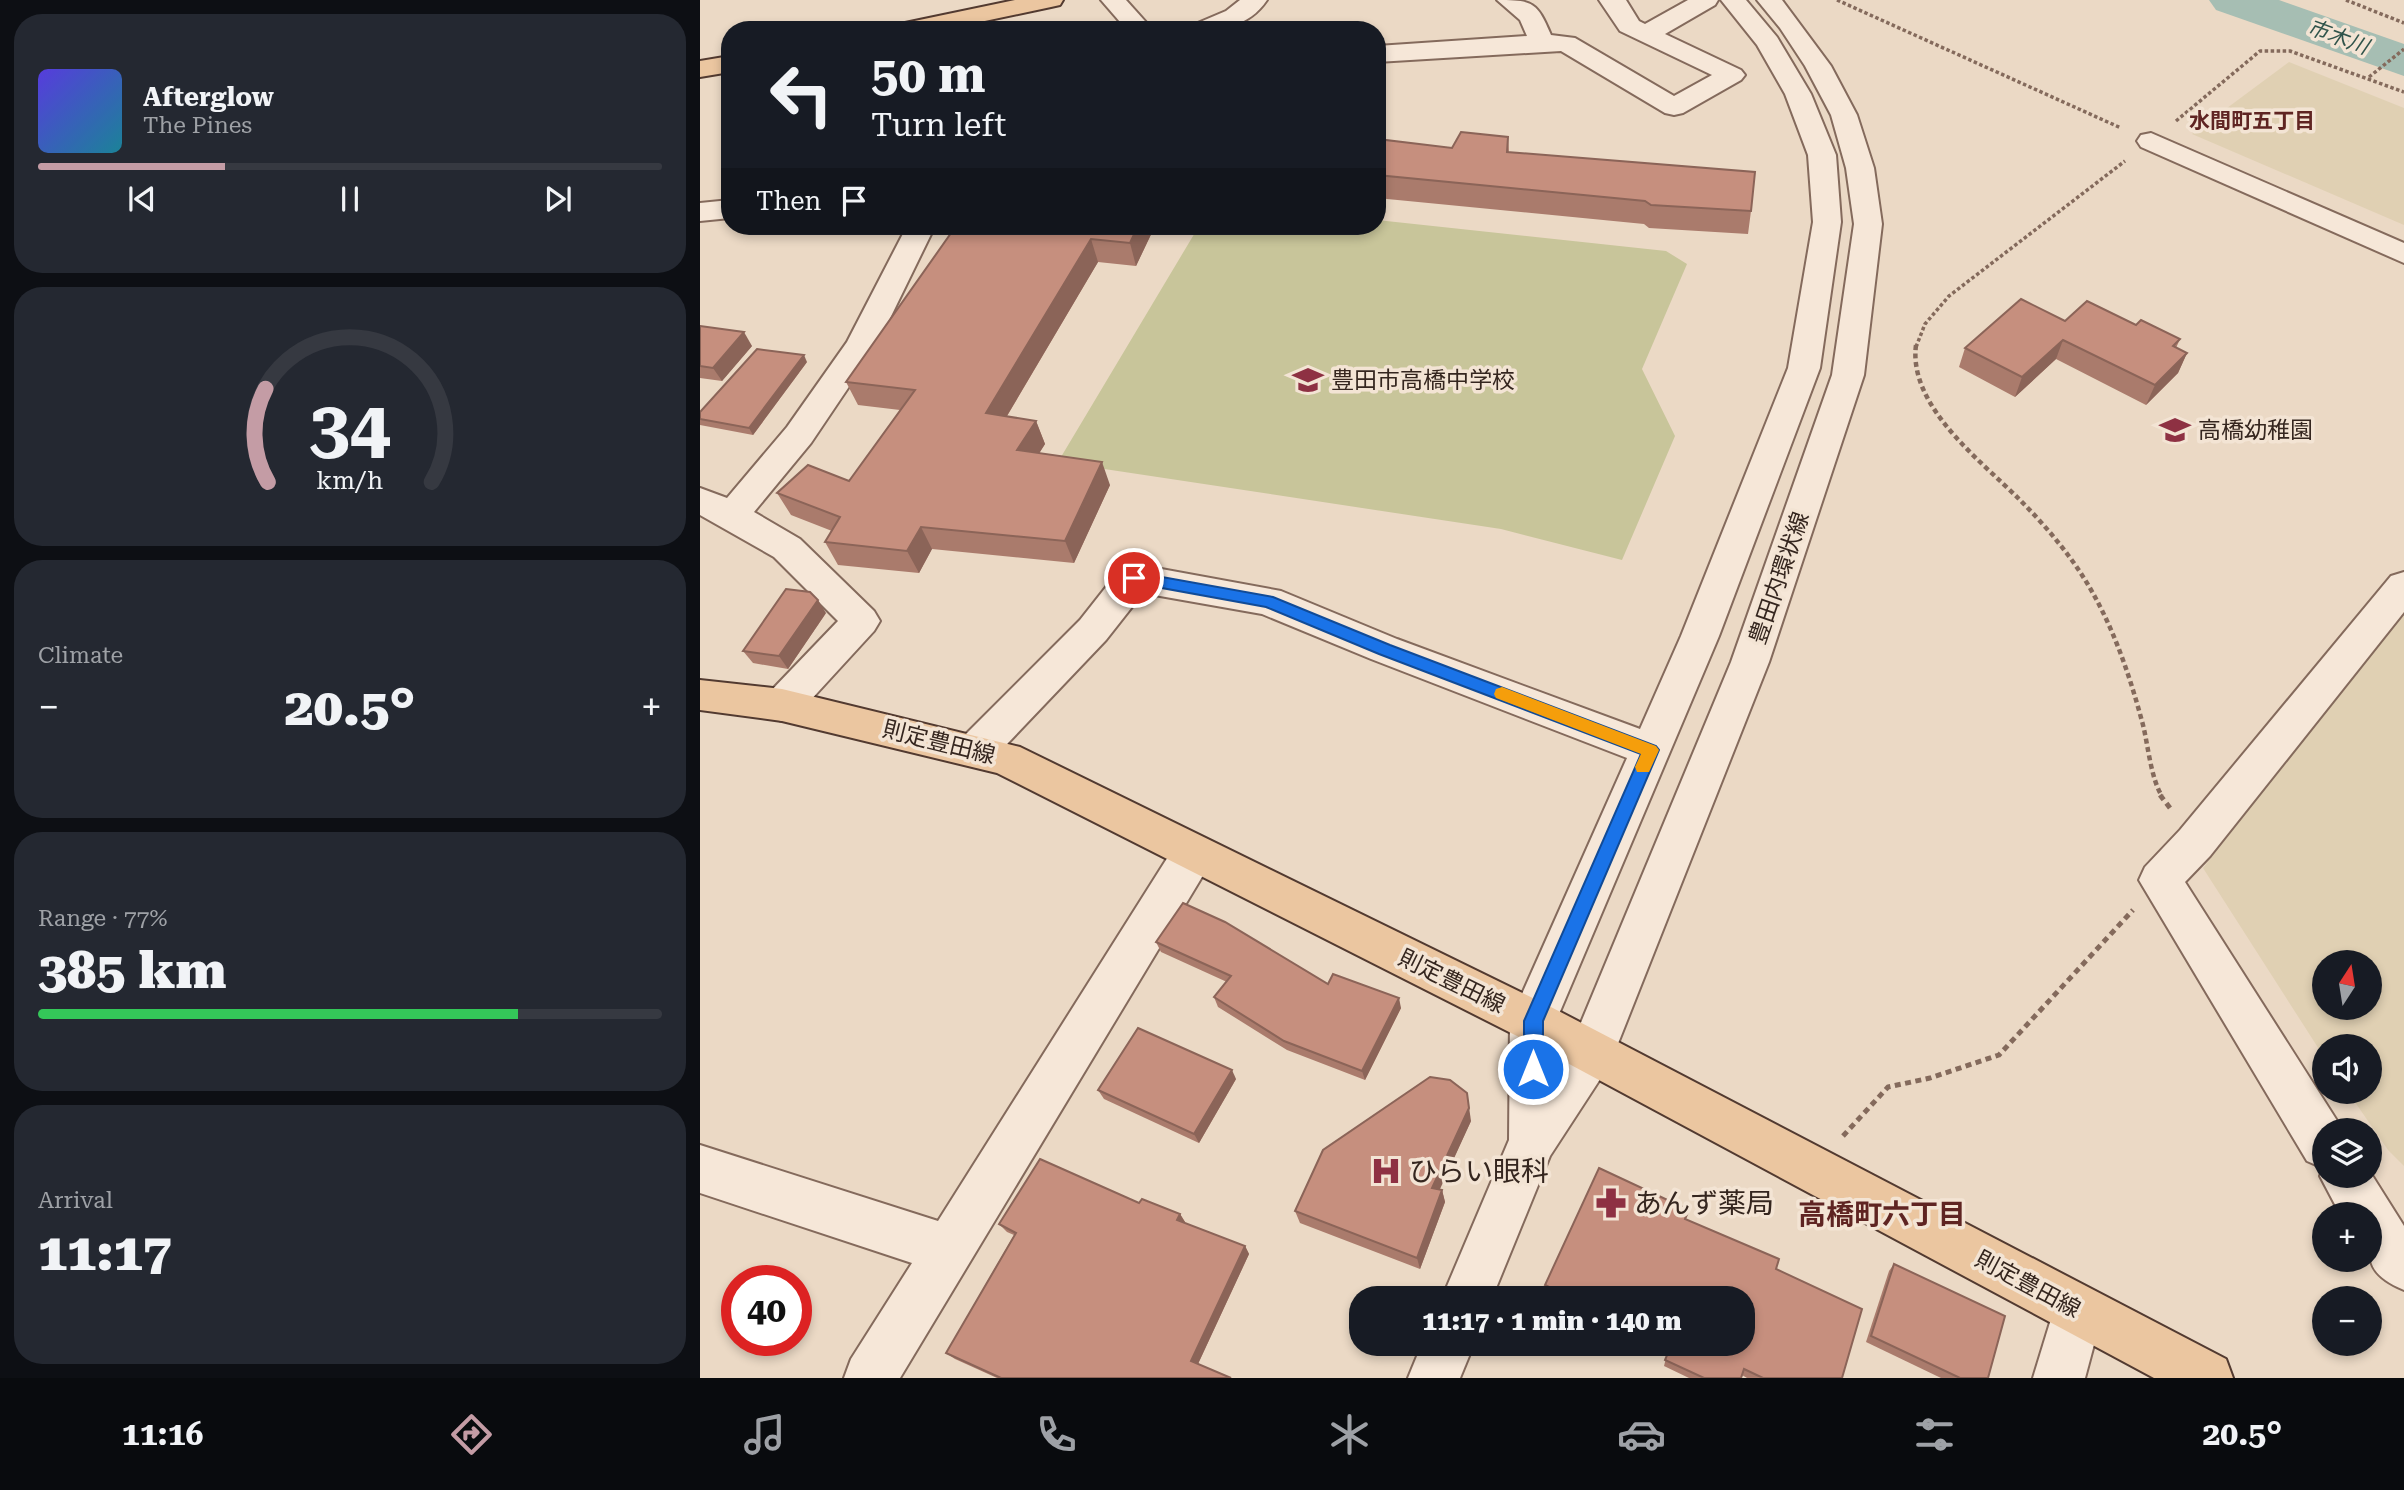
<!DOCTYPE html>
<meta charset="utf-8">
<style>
body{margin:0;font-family:"Roboto Serif","Noto Sans JP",serif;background:#242831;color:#f1f3f6;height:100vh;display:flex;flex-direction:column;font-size:26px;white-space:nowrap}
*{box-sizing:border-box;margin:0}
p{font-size:23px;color:#9ea1a6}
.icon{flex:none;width:38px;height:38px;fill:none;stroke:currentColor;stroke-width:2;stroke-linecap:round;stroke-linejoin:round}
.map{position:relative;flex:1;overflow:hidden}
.side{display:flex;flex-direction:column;gap:14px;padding:14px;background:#0d0f14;width:700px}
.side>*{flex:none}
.guide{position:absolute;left:21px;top:21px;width:665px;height:214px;border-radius:28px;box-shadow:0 4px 10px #0003;background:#171b24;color:#f1f3f6;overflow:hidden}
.needle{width:46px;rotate:12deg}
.fabs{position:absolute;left:1612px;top:950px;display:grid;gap:14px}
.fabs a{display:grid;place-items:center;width:70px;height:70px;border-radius:50%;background:#171b24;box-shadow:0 4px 10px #0003;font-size:35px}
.speed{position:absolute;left:21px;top:1265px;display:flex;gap:14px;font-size:35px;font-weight:700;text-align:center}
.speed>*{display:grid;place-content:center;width:91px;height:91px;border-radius:50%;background:#171b24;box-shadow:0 4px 10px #0003;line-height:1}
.speed .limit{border:10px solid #d22;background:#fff;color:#111}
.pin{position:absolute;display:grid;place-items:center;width:60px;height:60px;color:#fff;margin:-30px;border:4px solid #fff;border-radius:50%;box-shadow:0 2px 7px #0007}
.me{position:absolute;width:77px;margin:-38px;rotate:0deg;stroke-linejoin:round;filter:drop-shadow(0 0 5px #0008)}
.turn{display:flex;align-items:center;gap:24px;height:147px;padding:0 35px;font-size:32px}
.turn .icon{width:91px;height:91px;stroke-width:2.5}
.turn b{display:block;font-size:49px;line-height:60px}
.then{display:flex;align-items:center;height:66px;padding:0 35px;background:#0003;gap:14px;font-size:26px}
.big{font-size:52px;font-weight:800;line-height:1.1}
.side .tile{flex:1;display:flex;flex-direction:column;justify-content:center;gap:10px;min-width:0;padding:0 24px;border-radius:28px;background:#242831}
.side .dial{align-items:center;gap:0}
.dial svg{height:182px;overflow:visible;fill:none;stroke:#363941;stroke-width:7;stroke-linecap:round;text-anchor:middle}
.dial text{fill:#f1f3f6;stroke:none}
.song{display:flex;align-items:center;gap:21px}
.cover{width:84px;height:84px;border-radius:10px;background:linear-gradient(135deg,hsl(250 70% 55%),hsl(190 70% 35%))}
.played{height:7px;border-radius:4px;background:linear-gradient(90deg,#c49ca5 30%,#363941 30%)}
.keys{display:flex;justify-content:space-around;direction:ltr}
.heat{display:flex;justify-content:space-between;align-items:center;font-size:38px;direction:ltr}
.charge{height:10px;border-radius:5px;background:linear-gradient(90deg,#34c759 77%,#363941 0)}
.trip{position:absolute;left:649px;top:1286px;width:406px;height:70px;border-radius:28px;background:#171b24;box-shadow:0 4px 10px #0003;font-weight:800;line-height:70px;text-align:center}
.dock{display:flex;height:112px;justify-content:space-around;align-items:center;background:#090b0e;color:#9ea1a6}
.dock .icon{width:49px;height:49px}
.dock .current{color:#c49ca5}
.dock b{font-size:32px;color:#f1f3f6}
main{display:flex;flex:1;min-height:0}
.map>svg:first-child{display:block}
.farmland{fill:#e0d0b3;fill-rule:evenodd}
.green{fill:#c8c59a}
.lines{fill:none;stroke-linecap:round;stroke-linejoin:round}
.river{fill:#a6beb3;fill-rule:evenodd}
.minor-casing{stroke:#846a5c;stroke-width:4}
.major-casing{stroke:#523a30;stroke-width:4}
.path-far2{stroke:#846a5c;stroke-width:3.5;stroke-dasharray:3.5 2.5;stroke-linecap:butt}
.path-far1{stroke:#846a5c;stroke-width:4.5;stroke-dasharray:5 3.5;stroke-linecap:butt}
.path{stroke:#846a5c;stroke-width:5;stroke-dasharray:6 4.5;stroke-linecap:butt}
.minor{fill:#f6e7d8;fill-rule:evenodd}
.major{fill:#ebc6a0;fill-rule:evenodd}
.wall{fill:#aa7b6c}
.shaded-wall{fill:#8b6458}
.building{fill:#c68f7e;stroke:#8b6458;stroke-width:2}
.route{fill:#1a73e8;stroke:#114b97;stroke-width:2}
.slow{fill:#f59e0b}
.labels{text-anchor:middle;stroke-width:7;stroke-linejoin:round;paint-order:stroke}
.far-water-label{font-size:21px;font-style:italic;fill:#30544b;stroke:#f3e4d4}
.far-neighbourhood-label{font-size:21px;font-weight:bold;fill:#5f2422;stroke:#f3e4d4}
.poi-label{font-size:23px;fill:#35261f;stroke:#f3e4d4;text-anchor:start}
.street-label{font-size:23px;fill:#35261f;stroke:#f3e4d4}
.near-poi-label{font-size:28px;fill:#35261f;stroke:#f3e4d4;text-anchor:start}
.near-neighbourhood-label{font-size:28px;font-weight:bold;fill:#5f2422;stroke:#f3e4d4}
</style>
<main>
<section class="side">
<div class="tile">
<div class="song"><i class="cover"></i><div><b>Afterglow</b><p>The Pines</p></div></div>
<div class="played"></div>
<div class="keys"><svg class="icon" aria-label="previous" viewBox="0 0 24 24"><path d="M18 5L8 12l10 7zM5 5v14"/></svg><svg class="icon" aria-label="pause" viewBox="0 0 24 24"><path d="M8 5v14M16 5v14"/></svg><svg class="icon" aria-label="next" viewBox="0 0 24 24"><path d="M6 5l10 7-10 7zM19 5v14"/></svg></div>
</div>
<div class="tile dial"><svg viewBox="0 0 100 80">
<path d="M14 69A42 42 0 1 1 86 69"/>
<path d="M14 69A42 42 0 0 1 13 28" stroke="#c49ca5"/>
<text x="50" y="56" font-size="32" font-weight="700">34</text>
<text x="50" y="72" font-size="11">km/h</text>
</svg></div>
<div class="tile"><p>Climate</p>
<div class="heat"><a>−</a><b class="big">20.5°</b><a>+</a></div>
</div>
<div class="tile"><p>Range · 77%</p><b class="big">385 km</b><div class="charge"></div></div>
<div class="tile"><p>Arrival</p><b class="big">11:17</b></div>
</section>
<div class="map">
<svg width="1704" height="1378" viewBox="0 0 1704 1378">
<rect width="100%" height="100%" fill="#ebd9c5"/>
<!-- farmland -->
<g class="farmland">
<path d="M1589 62 1704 108V225L1492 134Z"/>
<path d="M1704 612V1166L1688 1150 1648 1092H1670V1046H1624V1057L1503 868ZM1624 962H1670V1008H1624Z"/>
</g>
<!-- green -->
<path class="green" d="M677 220 966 251 987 264 942 369 975 436 922 560 801 529 358 462 499 226H677Z"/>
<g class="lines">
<!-- river -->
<path class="river" d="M1509 0H1579L1704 44V76L1516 10Z"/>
<!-- minor casing -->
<g class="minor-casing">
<g id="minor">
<path d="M401 0H426L453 30H427Z"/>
<path d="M540 0H567C548 28 521 30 490 30L493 25 526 11Z"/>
<path d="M797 0C833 0 837 2 851 35L875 38 974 96 1012 75 920 31 899 0H926L939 21 945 24 988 0H1018L1015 5 965 34 1041 70 1045 75 1041 80 983 113 974 115 965 113 861 51 677 62V46L827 36 820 20Z"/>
<path d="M1021 0H1046L1077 37 1111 94 1136 155 1141 222 1120 368 1019 636 856 1021V1064L875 1037 1031 662 1132 375 1154 224 1146 168 1131 115 1105 66 1080 28 1057 0H1082L1131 66 1157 115 1174 168 1182 224 1164 375 1069 662 915 1051 908 1067 850 1156 792 1298H742L809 1140 810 1021 927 758 671 659 562 614 443 593 406 640 289 763 275 767 261 763 255 751 261 739 380 620 421 568 434 564 581 591 697 639 940 729 981 636 1088 368 1113 222 1108 155 1085 94 1057 45Z"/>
<path d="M1451 133 1704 243V263L1441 147 1437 141 1441 135Z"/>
<path d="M30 200V218L0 221V203Z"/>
<path d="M207 226H235L177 345 111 443 54 512 100 539 174 611 180 621 174 631 96 716 82 721 68 716 63 705 68 694 138 621 74 557 0 515V488L27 498 87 427 147 342Z"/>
<path d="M1704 572V612L1510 856 1485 882 1641 1127 1642 1130H1624V1176H1670V1172L1704 1226V1290C1661 1272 1670 1255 1670 1214H1640L1620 1176 1623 1168 1607 1161 1439 880 1445 867 1480 830 1691 576Z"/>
<path d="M493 836 508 841 514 854 508 867 200 1378H144L151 1359 212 1263 0 1193V1145L238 1221 478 841Z"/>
<path d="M1377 1285 1395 1293 1403 1311 1385 1378H1333L1359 1293Z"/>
<path d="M722 1344H774L760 1378H708Z"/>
</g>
</g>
<!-- major casing -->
<g class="major-casing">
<g id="major">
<path d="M315 0H363L360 5 351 7 242 30H193L196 25 205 23Z"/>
<path d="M30 56V72L0 77V61Z"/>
<path d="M0 680 82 689 320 747 849 1006 1526 1359 1533 1378H1454L817 1036 297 773 82 721 0 710Z"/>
</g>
</g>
<!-- path-far2 -->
<g class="path-far2">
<path d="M1137 0 1421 128"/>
<path d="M1646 0 1704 23"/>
<path d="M1669 77 1704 49"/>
<path d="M1476 121 1560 51H1590L1704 92"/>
<path d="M1216 347 1225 324 1249 296 1425 161"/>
</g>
<!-- path-far1 -->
<path class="path-far1" d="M1216 345C1208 406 1280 460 1319 499 1336 516 1353 535 1368 555 1406 605 1427 665 1443 725 1448 745 1451 779 1462 796"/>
<!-- path -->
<g class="path">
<path d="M1460 795 1470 808"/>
<path d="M1143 1136 1188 1087 1230 1078 1299 1055 1433 910"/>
</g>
<!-- minor -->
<use href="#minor" class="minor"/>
<!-- major -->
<use href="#major" class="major"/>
</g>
<!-- wall -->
<g class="wall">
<path d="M808 137 809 152 1051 211 1048 234 949 228 944 224 677 198V139L752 148Z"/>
<path d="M256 226H455L436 266 398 262 307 416 336 421 345 444 339 453 410 485 374 563 232 549 219 573 138 565 125 542 132 531 91 515 77 493 149 481 200 410 158 405 146 382Z"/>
<path d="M1365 321 1436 325 1480 339 1476 348 1487 353 1478 373 1446 405 1356 359 1315 397 1259 367 1265 348Z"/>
<path d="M0 326 52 346 22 381 0 378Z"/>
<path d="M107 362 53 435 0 425V412Z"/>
<path d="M126 613 88 669 53 663 43 651Z"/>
<path d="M456 942 628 984 701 1008 665 1080 587 1050 518 1007 514 997 527 982 461 952Z"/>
<path d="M536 1079 499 1143 404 1099 398 1090Z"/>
<path d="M771 1121 739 1190H742L745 1202 720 1269 600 1223 595 1211Z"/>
<path d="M439 1203 480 1214 485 1222 484 1223 545 1246 549 1254 498 1364 531 1378H297L255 1359 246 1353 314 1235 307 1232 299 1224Z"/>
<path d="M986 1219 1076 1269 1142 1378H1047L1042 1375 1041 1378H989L964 1366 967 1354 947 1344H1043V1298H858L845 1292V1285Z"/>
<path d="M1194 1264 1288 1378H1241L1166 1342 1189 1271Z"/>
</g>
<!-- shaded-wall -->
<g class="shaded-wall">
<path d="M438 226H455L436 266 430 243Z"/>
<path d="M391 239 398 262 295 436 286 413Z"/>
<path d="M44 332 52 346 22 381 13 368Z"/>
<path d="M1363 340 1356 359 1315 397 1322 377Z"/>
<path d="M1487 353 1478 373 1446 405 1455 385Z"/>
<path d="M104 355 107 362 53 435 49 428Z"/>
<path d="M336 421 345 444 327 473 317 450Z"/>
<path d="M402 462 410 485 374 563 365 541Z"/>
<path d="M221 527 232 549 219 573 207 551Z"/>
<path d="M118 600 126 613 88 669 79 656Z"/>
<path d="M699 998 701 1008 665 1080 662 1071Z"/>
<path d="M532 1070 536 1079 499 1143 494 1134Z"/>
<path d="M767 1093 771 1121 735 1200 732 1188Z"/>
<path d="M742 1190 745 1202 720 1269 717 1258Z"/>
<path d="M480 1214 485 1222 482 1227 477 1220Z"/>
<path d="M545 1246 549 1254 497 1366 491 1361Z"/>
</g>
<!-- building -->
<g class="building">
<path d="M761 132 808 137 807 152 1055 172 1051 211 951 205 945 201 677 175V139L752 148Z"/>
<path d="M256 226H438L430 243 391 239 286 413 336 421 317 450 402 462 365 541 221 527 207 551 125 542 140 517 77 493 108 465 149 481 215 390 146 382Z"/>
<path d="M1321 299 1365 321 1387 301 1436 325 1441 320 1480 339 1473 346 1487 353 1455 385 1363 340 1322 377 1265 348Z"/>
<path d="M0 326 44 332 13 368 0 366Z"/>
<path d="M57 349 104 355 49 428 0 419V412Z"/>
<path d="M86 589 110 592 118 600 79 656 43 651Z"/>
<path d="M483 903 525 922 628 984 633 974 699 998 662 1071 584 1041 514 997 531 976 456 942Z"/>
<path d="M438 1028 532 1070 494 1134 398 1090Z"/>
<path d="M730 1077 750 1080 767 1093 769 1108 732 1188 742 1190 717 1258 595 1211 623 1150Z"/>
<path d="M340 1159 439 1203 442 1199 480 1214 477 1220 545 1246 491 1361 531 1378H301L246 1353 316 1233 299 1224Z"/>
<path d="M899 1168 989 1210 985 1219 1079 1259 1076 1269 1162 1309 1142 1378H1063L1044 1369 1041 1378H1004L965 1360 970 1348 961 1344H1043V1298H872L845 1285Z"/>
<path d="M1194 1264 1305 1316 1288 1378H1260L1171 1336Z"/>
</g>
<!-- route -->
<path class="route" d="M434 572 573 597 690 645 956 746 959 750 843 1021V1069L840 1075 833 1078 826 1075 824 1069V1021L941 754 679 654 566 607 429 582 427 578 429 574Z"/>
<!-- slow -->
<path class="slow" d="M802 687 956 746 959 750 949 772H937L935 767 941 754 796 698 794 694 796 689Z"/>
<!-- icons -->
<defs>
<g id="school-bare" transform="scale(2.415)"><path d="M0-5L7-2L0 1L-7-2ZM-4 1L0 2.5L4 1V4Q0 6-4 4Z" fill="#8e3143" stroke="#f3e4d4" stroke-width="2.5" paint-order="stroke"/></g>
<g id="hospital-bare" transform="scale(2.415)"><path d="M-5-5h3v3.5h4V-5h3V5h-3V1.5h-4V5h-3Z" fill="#8e3143" stroke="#f3e4d4" stroke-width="2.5" paint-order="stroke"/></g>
<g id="pharmacy-bare" transform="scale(2.415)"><path d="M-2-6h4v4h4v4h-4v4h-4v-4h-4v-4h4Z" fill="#8e3143" stroke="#f3e4d4" stroke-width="2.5" paint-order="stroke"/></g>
</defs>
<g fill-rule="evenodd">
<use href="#school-bare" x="608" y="380"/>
<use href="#school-bare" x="1475" y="430"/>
<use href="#hospital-bare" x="686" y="1171"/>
<use href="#pharmacy-bare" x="911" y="1203"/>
</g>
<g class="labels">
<!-- far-water labels -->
<g class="far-water-label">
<text transform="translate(1638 37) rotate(20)" y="7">市木川</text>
</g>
<!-- far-neighbourhood labels -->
<g class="far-neighbourhood-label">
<text x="1552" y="128">水間町五丁目</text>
</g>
<!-- poi labels -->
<g class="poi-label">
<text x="631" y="388">豊田市高橋中学校</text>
<text x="1498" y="438">高橋幼稚園</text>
</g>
<!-- street labels -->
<g class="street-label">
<text transform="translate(1079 578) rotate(-71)" y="8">豊田内環状線</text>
<text transform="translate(239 742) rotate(14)" y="8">則定豊田線</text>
<text transform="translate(752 981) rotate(26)" y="8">則定豊田線</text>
<text transform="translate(1328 1284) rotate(28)" y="8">則定豊田線</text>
</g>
<!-- near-poi labels -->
<g class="near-poi-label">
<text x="709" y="1181">ひらい眼科</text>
<text x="934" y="1213">あんず薬局</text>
</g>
<!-- near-neighbourhood labels -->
<g class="near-neighbourhood-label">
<text x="1182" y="1224">高橋町六丁目</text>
</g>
</g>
</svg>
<div class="fabs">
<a><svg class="needle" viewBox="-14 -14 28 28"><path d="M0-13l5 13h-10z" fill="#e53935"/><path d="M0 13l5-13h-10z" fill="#9ea1a6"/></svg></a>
<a><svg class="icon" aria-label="sound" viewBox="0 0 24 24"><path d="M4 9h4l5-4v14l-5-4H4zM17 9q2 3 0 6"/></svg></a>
<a><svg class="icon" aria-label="layers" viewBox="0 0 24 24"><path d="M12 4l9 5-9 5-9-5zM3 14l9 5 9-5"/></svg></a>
<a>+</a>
<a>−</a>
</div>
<div class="speed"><div class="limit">40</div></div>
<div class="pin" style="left:434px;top:578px;background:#d93025"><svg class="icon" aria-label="arrive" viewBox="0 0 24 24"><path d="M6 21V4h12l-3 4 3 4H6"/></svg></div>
<svg class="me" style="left:833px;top:1069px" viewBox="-20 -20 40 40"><circle r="17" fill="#1a73e8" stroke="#fff" stroke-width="3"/><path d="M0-11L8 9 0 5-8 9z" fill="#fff"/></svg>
<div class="trip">11:17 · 1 min · 140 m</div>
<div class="guide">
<div class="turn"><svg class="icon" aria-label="left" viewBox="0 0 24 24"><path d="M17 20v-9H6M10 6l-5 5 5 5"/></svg><div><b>50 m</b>Turn left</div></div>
<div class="then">Then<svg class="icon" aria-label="arrive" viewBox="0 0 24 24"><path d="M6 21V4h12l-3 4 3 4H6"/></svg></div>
</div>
</div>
</main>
<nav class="dock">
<b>11:16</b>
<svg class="icon current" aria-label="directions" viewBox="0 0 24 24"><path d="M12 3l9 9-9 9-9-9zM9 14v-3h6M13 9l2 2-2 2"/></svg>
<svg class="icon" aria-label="music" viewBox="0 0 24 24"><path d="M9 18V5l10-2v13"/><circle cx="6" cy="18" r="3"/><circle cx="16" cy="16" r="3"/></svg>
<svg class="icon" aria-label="phone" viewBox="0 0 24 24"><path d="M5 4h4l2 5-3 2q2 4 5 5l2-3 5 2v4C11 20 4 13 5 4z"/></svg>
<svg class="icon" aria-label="climate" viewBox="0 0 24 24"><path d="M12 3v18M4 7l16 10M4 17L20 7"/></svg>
<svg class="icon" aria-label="car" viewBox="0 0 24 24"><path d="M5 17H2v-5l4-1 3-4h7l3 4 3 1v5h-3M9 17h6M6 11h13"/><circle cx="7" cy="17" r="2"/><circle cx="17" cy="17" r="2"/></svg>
<svg class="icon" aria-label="filters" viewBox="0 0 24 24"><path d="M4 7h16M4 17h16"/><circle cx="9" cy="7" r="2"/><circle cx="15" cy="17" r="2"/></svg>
<b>20.5°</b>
</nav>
